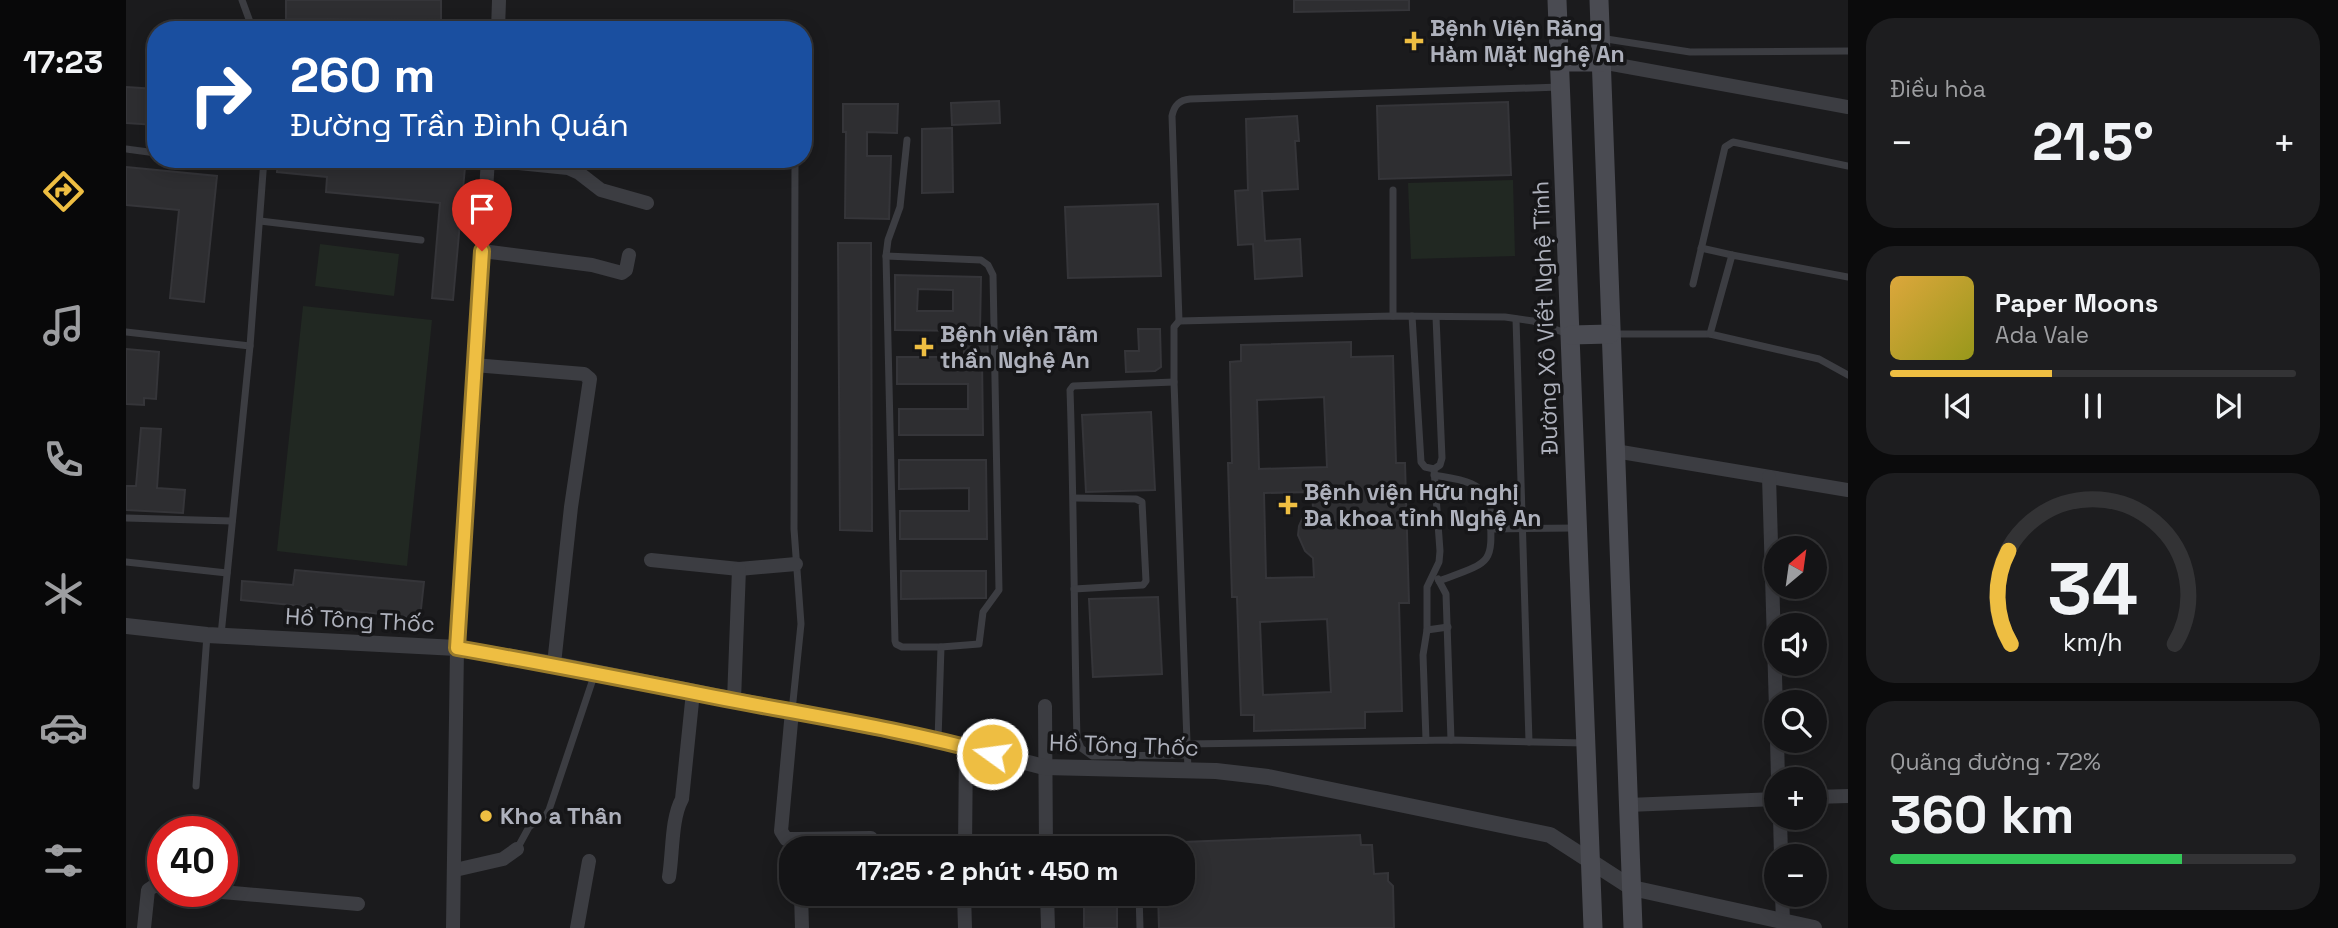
<!DOCTYPE html>
<html lang="vi">
<meta charset="utf-8">
<style>
body{margin:0;font-family:"Space Grotesk",sans-serif;background:#1d1d1f;color:#f1f3f6;height:100vh;display:flex;flex-direction:column;font-size:26px;white-space:nowrap}
*{box-sizing:border-box;margin:0}
p{font-size:23px;color:#9d9ea1}
.icon{flex:none;width:38px;height:38px;fill:none;stroke:currentColor;stroke-width:2;stroke-linecap:round;stroke-linejoin:round}
.map{position:relative;flex:1;overflow:hidden}
.panel{display:flex;flex-direction:column;gap:18px;padding:18px;background:#0b0b0c;width:490px}
.panel>*{flex:none}
.guide{position:absolute;left:21px;top:21px;width:665px;height:147px;border-radius:28px;box-shadow:0 4px 18px #0003,0 0 0 2px #333335;background:#1a4fa0;color:#fff;overflow:hidden}
.needle{width:46px;rotate:29deg}
.buttons{position:absolute;left:1638px;top:536px;display:grid;gap:14px}
.buttons a{display:grid;place-items:center;width:63px;height:63px;border-radius:50%;background:#141416;box-shadow:0 4px 18px #0003,0 0 0 2px #333335;font-size:35px}
.speed{position:absolute;left:21px;top:816px;display:flex;gap:14px;font-size:35px;font-weight:700;text-align:center}
.speed>*{display:grid;place-content:center;width:91px;height:91px;border-radius:50%;background:#141416;box-shadow:0 4px 18px #0003,0 0 0 2px #333335;line-height:1}
.speed .limit{border:10px solid #d22;background:#fff;color:#111}
.pin{position:absolute;display:grid;place-items:center;width:60px;height:60px;color:#fff;margin:-72px -30px;border-radius:50% 50% 50% 0;rotate:-45deg;box-shadow:0 0 7px #0007}
.pin .icon{rotate:45deg}
.me{position:absolute;width:77px;margin:-38px;rotate:284deg;stroke-linejoin:round;filter:drop-shadow(0 0 5px #0008)}
.turn{display:flex;align-items:center;gap:24px;height:147px;padding:0 28px;font-size:32px}
.turn .icon{width:91px;height:91px;stroke-width:2.5}
.turn b{display:block;font-size:49px;line-height:60px}
.big{font-size:52px;font-weight:600;line-height:1.1}
.panel .widget{flex:1;display:flex;flex-direction:column;justify-content:center;gap:10px;min-width:0;padding:0 24px;border-radius:28px;background:#1d1d1f}
.panel .dial{align-items:center;gap:0}
.dial svg{height:182px;overflow:visible;fill:none;stroke:#333335;stroke-width:7;stroke-linecap:round;text-anchor:middle}
.dial text{fill:#f1f3f6;stroke:none}
.song{display:flex;align-items:center;gap:21px}
.cover{width:84px;height:84px;border-radius:10px;background:linear-gradient(135deg,hsl(40 70% 55%),hsl(60 70% 35%))}
.played{height:7px;border-radius:4px;background:linear-gradient(90deg,#eebe42 40%,#333335 40%)}
.keys{display:flex;justify-content:space-around;direction:ltr}
.heat{display:flex;justify-content:space-between;align-items:center;font-size:38px;direction:ltr}
.charge{height:10px;border-radius:5px;background:linear-gradient(90deg,#34c759 72%,#333335 0)}
.trip{position:absolute;left:653px;top:836px;width:416px;height:70px;border-radius:28px;background:#141416;box-shadow:0 4px 18px #0003,0 0 0 2px #333335;font-weight:600;line-height:70px;text-align:center}
main{display:flex;flex:1;min-height:0}
.tab-bar{display:flex;flex-direction:column;width:126px;justify-content:space-around;align-items:center;background:#080809;color:#9d9ea1}
.tab-bar .icon{width:49px;height:49px}
.tab-bar .selected{color:#eebe42}
.tab-bar b{font-size:32px;color:#f1f3f6}
.map>svg:first-child{display:block}
.green{fill:#212822}
.building{fill:#2e2e31;stroke:#353539;stroke-width:2;fill-rule:evenodd}
.lines{fill:none;stroke-linecap:round;stroke-linejoin:round}
.service{stroke:#3c3d42;stroke-width:7}
.minor{stroke:#3c3d42;stroke-width:14}
.tertiary{stroke:#3c3d42;stroke-width:16}
.secondary{stroke:#4a4b52;stroke-width:19}
.route-casing{stroke:#9b7c2b;stroke-width:18}
.route{stroke:#eebe42;stroke-width:12}
.poi-dot{fill:#eebe42;stroke:#161618;stroke-width:2.5}
.labels{text-anchor:middle;stroke-width:7;stroke-linejoin:round;paint-order:stroke}
.poi-label{font-size:23px;font-weight:bold;fill:#aeb1bc;stroke:#161618;text-anchor:start}
.street-label{font-size:23px;fill:#aeb1bc;stroke:#161618}
</style>
<main>
<nav class="tab-bar">
<b>17:23</b>
<svg class="icon selected" aria-label="directions" viewBox="0 0 24 24"><path d="M12 3l9 9-9 9-9-9zM9 14v-3h6M13 9l2 2-2 2"/></svg>
<svg class="icon" aria-label="music" viewBox="0 0 24 24"><path d="M9 18V5l10-2v13"/><circle cx="6" cy="18" r="3"/><circle cx="16" cy="16" r="3"/></svg>
<svg class="icon" aria-label="phone" viewBox="0 0 24 24"><path d="M5 4h4l2 5-3 2q2 4 5 5l2-3 5 2v4C11 20 4 13 5 4z"/></svg>
<svg class="icon" aria-label="climate" viewBox="0 0 24 24"><path d="M12 3v18M4 7l16 10M4 17L20 7"/></svg>
<svg class="icon" aria-label="car" viewBox="0 0 24 24"><path d="M5 17H2v-5l4-1 3-4h7l3 4 3 1v5h-3M9 17h6M6 11h13"/><circle cx="7" cy="17" r="2"/><circle cx="17" cy="17" r="2"/></svg>
<svg class="icon" aria-label="filters" viewBox="0 0 24 24"><path d="M4 7h16M4 17h16"/><circle cx="9" cy="7" r="2"/><circle cx="15" cy="17" r="2"/></svg>
</nav>
<div class="map">
<svg width="1722" height="928" viewBox="0 0 1722 928">
<rect width="100%" height="100%" fill="#1b1b1d"/>
<!-- green -->
<g class="green">
<path d="M1387 180 1389 256 1285 259 1282 183Z"/>
<path d="M194 244 273 254 268 296 189 286Z"/>
<path d="M177 306 306 320 281 566 151 551Z"/>
</g>
<!-- building -->
<g class="building">
<path d="M160 0H315V20L160 19Z"/>
<path d="M1168 0H1283V10L1168 12Z"/>
<path d="M0 87 30 89V125L0 123Z"/>
<path d="M873 101 874 123 826 125 825 103Z"/>
<path d="M1382 102 1385 175 1253 179 1251 106Z"/>
<path d="M717 104H772L771 133 741 132V156H765L763 219 719 218 720 132H717Z"/>
<path d="M1171 116 1173 141H1169L1172 189 1136 191 1139 241 1174 239 1176 276 1129 279 1127 244 1112 245 1109 191 1122 190 1120 119Z"/>
<path d="M826 128 827 192 796 193V129Z"/>
<path d="M152 159H255L339 167 327 300 306 298 314 203 200 192 201 177 151 172Z"/>
<path d="M0 167 91 176 78 302 44 298 53 210 0 205Z"/>
<path d="M1032 204 1035 276 942 278 939 207Z"/>
<path d="M712 243H745L746 531 714 530Z"/>
<path d="M769 275 855 277 854 331H861L862 359H856L857 435H773V409H842V384H771V357H838V331L769 330ZM792 289 827 290V311H791Z"/>
<path d="M1012 329H1034L1035 367 1029 371 1000 372 999 351H1013Z"/>
<path d="M1225 342V357L1267 356 1270 463H1279L1283 603H1273L1276 711 1239 712V728L1128 731V715H1115L1111 597H1106L1102 463H1106L1104 362 1115 361V345ZM1198 397 1201 467 1133 469 1131 400ZM1186 492 1187 508 1178 515 1173 526 1172 535 1179 551 1187 558 1188 577 1140 578 1138 493ZM1201 619 1205 692 1137 695 1134 622Z"/>
<path d="M0 349 33 352 30 399 18 398V405L0 404Z"/>
<path d="M1025 412 1029 490 960 492 956 415Z"/>
<path d="M15 428 35 429 31 488 59 490 57 513 0 510V486H10Z"/>
<path d="M773 460H860L861 539H774V511H843V488L773 489Z"/>
<path d="M169 570 298 582 294 618 115 600 116 581 167 585Z"/>
<path d="M775 571H860V598L775 599Z"/>
<path d="M1032 597 1036 674 967 677 963 599Z"/>
<path d="M1234 835 1235 845H1246L1248 874 1262 873V881L1267 886 1268 928H1033L1032 894H1057V842Z"/>
<rect x="958" y="894" width="33" height="34"/>
</g>
<g class="lines">
<!-- service -->
<g class="service">
<path d="M116 0 127 30"/>
<path d="M1474 38 1564 52 1722 51"/>
<path d="M781 140 774 207 762 240 760 256 769 641 770 644 776 647H815L812 740"/>
<path d="M0 149 30 153"/>
<path d="M90 159 138 164"/>
<path d="M1267 190V316"/>
<path d="M134 221 295 240"/>
<path d="M1575 248 1606 255"/>
<path d="M760 256 855 260 862 265 867 275 873 590 857 612 853 644 815 647"/>
<path d="M1567 284 1599 147 1607 142 1722 166"/>
<path d="M1286 316 1295 462 1299 467 1308 469"/>
<path d="M1310 317 1316 458 1314 465 1308 469 1314 551 1313 562 1301 587V630L1322 627"/>
<path d="M1390 319 1403 742"/>
<path d="M1053 321 1267 316 1379 317 1407 321 1442 334"/>
<path d="M0 332 124 346"/>
<path d="M1488 334H1584L1693 359 1722 375"/>
<path d="M1584 334 1606 255 1722 277"/>
<path d="M1048 382 947 386 944 390C948 506 948 623 951 739L955 748 966 756 1062 755"/>
<path d="M1308 475C1329 479 1357 480 1364 505 1366 565 1370 560 1313 581"/>
<path d="M0 518 106 521"/>
<path d="M1365 529 1451 528"/>
<path d="M0 562 101 573"/>
<path d="M1312 579 1320 594 1325 740"/>
<path d="M948 589 1017 585 1020 581 1016 502 1010 499 948 498"/>
<path d="M95 635 124 346 138 159"/>
<path d="M666 711 675 624 668 529 669 159"/>
<path d="M1300 740 1297 655 1301 630"/>
<path d="M1061 744 1325 740 1459 743"/>
<path d="M1062 770 1048 382V327L1053 321 1046 116C1048 106 1053 100 1064 99L1434 87"/>
<path d="M70 786 81 635"/>
<path d="M391 849 403 827 420 815 423 810 469 673"/>
<path d="M1013 894 1014 928"/>
</g>
<!-- minor -->
<g class="minor">
<path d="M372 27 399 30"/>
<path d="M372 30 373 0"/>
<path d="M1475 62 1722 107"/>
<path d="M362 160 442 168 453 173 475 190 521 203"/>
<path d="M356 251 466 265 496 273 500 270 503 255"/>
<path d="M348 365 458 374 464 379 445 507 428 664"/>
<path d="M1489 451 1722 490"/>
<path d="M1643 477 1650 709"/>
<path d="M525 560 613 569 670 564"/>
<path d="M608 700 613 569"/>
<path d="M919 706 920 849"/>
<path d="M666 711 655 831 660 839H671L672 849"/>
<path d="M1651 740 1652 779"/>
<path d="M1689 797 1722 796"/>
<path d="M1502 805 1650 799"/>
<path d="M1654 817 1655 856"/>
<path d="M671 839 745 838"/>
<path d="M839 849 840 747"/>
<path d="M329 870 377 859 391 849"/>
<path d="M543 877C547 853 545 819 556 799L567 692"/>
<path d="M85 891 232 904"/>
<path d="M675 894 676 928"/>
<path d="M838 894 839 928"/>
<path d="M921 894 922 928"/>
<path d="M1656 894 1657 921"/>
<path d="M18 928 22 890 28 886H37"/>
<path d="M327 928 331 648 362 159"/>
<path d="M451 928 463 861"/>
</g>
<!-- tertiary -->
<path class="tertiary" d="M0 626 81 635 331 648 428 664 812 740 918 767 1090 771 1142 777 1424 835 1506 888 1688 928"/>
<!-- secondary -->
<g class="secondary">
<path d="M1431 0 1467 928"/>
<path d="M1473 0 1507 928"/>
<path d="M1434 62H1475"/>
<path d="M1445 335 1484 334"/>
</g>
</g>
<g class="lines">
<!-- route casing -->
<g class="route-casing">
<path id="route" d="M356 251 331 648C417 663 503 680 589 697 681 715 775 729 866 754"/>
</g>
<!-- route -->
<use href="#route" class="route"/>
</g>
<!-- markers -->
<g class="poi-dot">
<path d="M1284.5 30.5h7v7h7v7h-7v7h-7v-7h-7v-7h7z"/>
<path d="M794.5 336.5h7v7h7v7h-7v7h-7v-7h-7v-7h7z"/>
<path d="M1158.5 494.5h7v7h7v7h-7v7h-7v-7h-7v-7h7z"/>
<circle cx="360" cy="816" r="7"/>
</g>
<g class="labels">
<!-- poi labels -->
<g class="poi-label">
<text x="1304" y="36">Bệnh Viện Răng<tspan x="1304" dy="26">Hàm Mặt Nghệ An</tspan></text>
<text x="814" y="342">Bệnh viện Tâm<tspan x="814" dy="26">thần Nghệ An</tspan></text>
<text x="1178" y="500">Bệnh viện Hữu nghị<tspan x="1178" dy="26">Đa khoa tỉnh Nghệ An</tspan></text>
<text x="374" y="824">Kho a Thân</text>
</g>
<!-- street labels -->
<g class="street-label">
<text transform="translate(1419 318) rotate(-92)" y="8">Đường Xô Viết Nghệ Tĩnh</text>
<text transform="translate(234 620) rotate(3)" y="8">Hồ Tông Thốc</text>
<text transform="translate(998 745) rotate(2)" y="8">Hồ Tông Thốc</text>
</g>
</g>
</svg>
<div class="buttons">
<a><svg class="needle" viewBox="-14 -14 28 28"><path d="M0-13l5 13h-10z" fill="#e53935"/><path d="M0 13l5-13h-10z" fill="#9d9ea1"/></svg></a>
<a><svg class="icon" aria-label="sound" viewBox="0 0 24 24"><path d="M4 9h4l5-4v14l-5-4H4zM17 9q2 3 0 6"/></svg></a>
<a><svg class="icon" aria-label="search" viewBox="0 0 24 24"><circle cx="10" cy="10" r="6"/><path d="M15 15l6 6"/></svg></a>
<a>+</a>
<a>−</a>
</div>
<div class="speed"><div class="limit">40</div></div>
<div class="pin" style="left:356px;top:251px;background:#d93025"><svg class="icon" aria-label="arrive" viewBox="0 0 24 24"><path d="M6 21V4h12l-3 4 3 4H6"/></svg></div>
<svg class="me" style="left:866px;top:754px" viewBox="-20 -20 40 40"><circle r="17" fill="#eebe42" stroke="#fff" stroke-width="3"/><path d="M0-11L8 9 0 5-8 9z" fill="#fff"/></svg>
<div class="trip">17:25 · 2 phút · 450 m</div>
<div class="guide">
<div class="turn"><svg class="icon" aria-label="right" viewBox="0 0 24 24"><path d="M7 20v-9h11M14 6l5 5-5 5"/></svg><div><b>260 m</b>Đường Trần Đình Quán</div></div>
</div>
</div>
<section class="panel">
<div class="widget"><p>Điều hòa</p>
<div class="heat"><a>−</a><b class="big">21.5°</b><a>+</a></div>
</div>
<div class="widget">
<div class="song"><i class="cover"></i><div><b>Paper Moons</b><p>Ada Vale</p></div></div>
<div class="played"></div>
<div class="keys"><svg class="icon" aria-label="previous" viewBox="0 0 24 24"><path d="M18 5L8 12l10 7zM5 5v14"/></svg><svg class="icon" aria-label="pause" viewBox="0 0 24 24"><path d="M8 5v14M16 5v14"/></svg><svg class="icon" aria-label="next" viewBox="0 0 24 24"><path d="M6 5l10 7-10 7zM19 5v14"/></svg></div>
</div>
<div class="widget dial"><svg viewBox="0 0 100 80">
<path d="M14 69A42 42 0 1 1 86 69"/>
<path d="M14 69A42 42 0 0 1 13 28" stroke="#eebe42"/>
<text x="50" y="56" font-size="32" font-weight="700">34</text>
<text x="50" y="72" font-size="11">km/h</text>
</svg></div>
<div class="widget"><p>Quãng đường · 72%</p><b class="big">360 km</b><div class="charge"></div></div>
</section>
</main>
